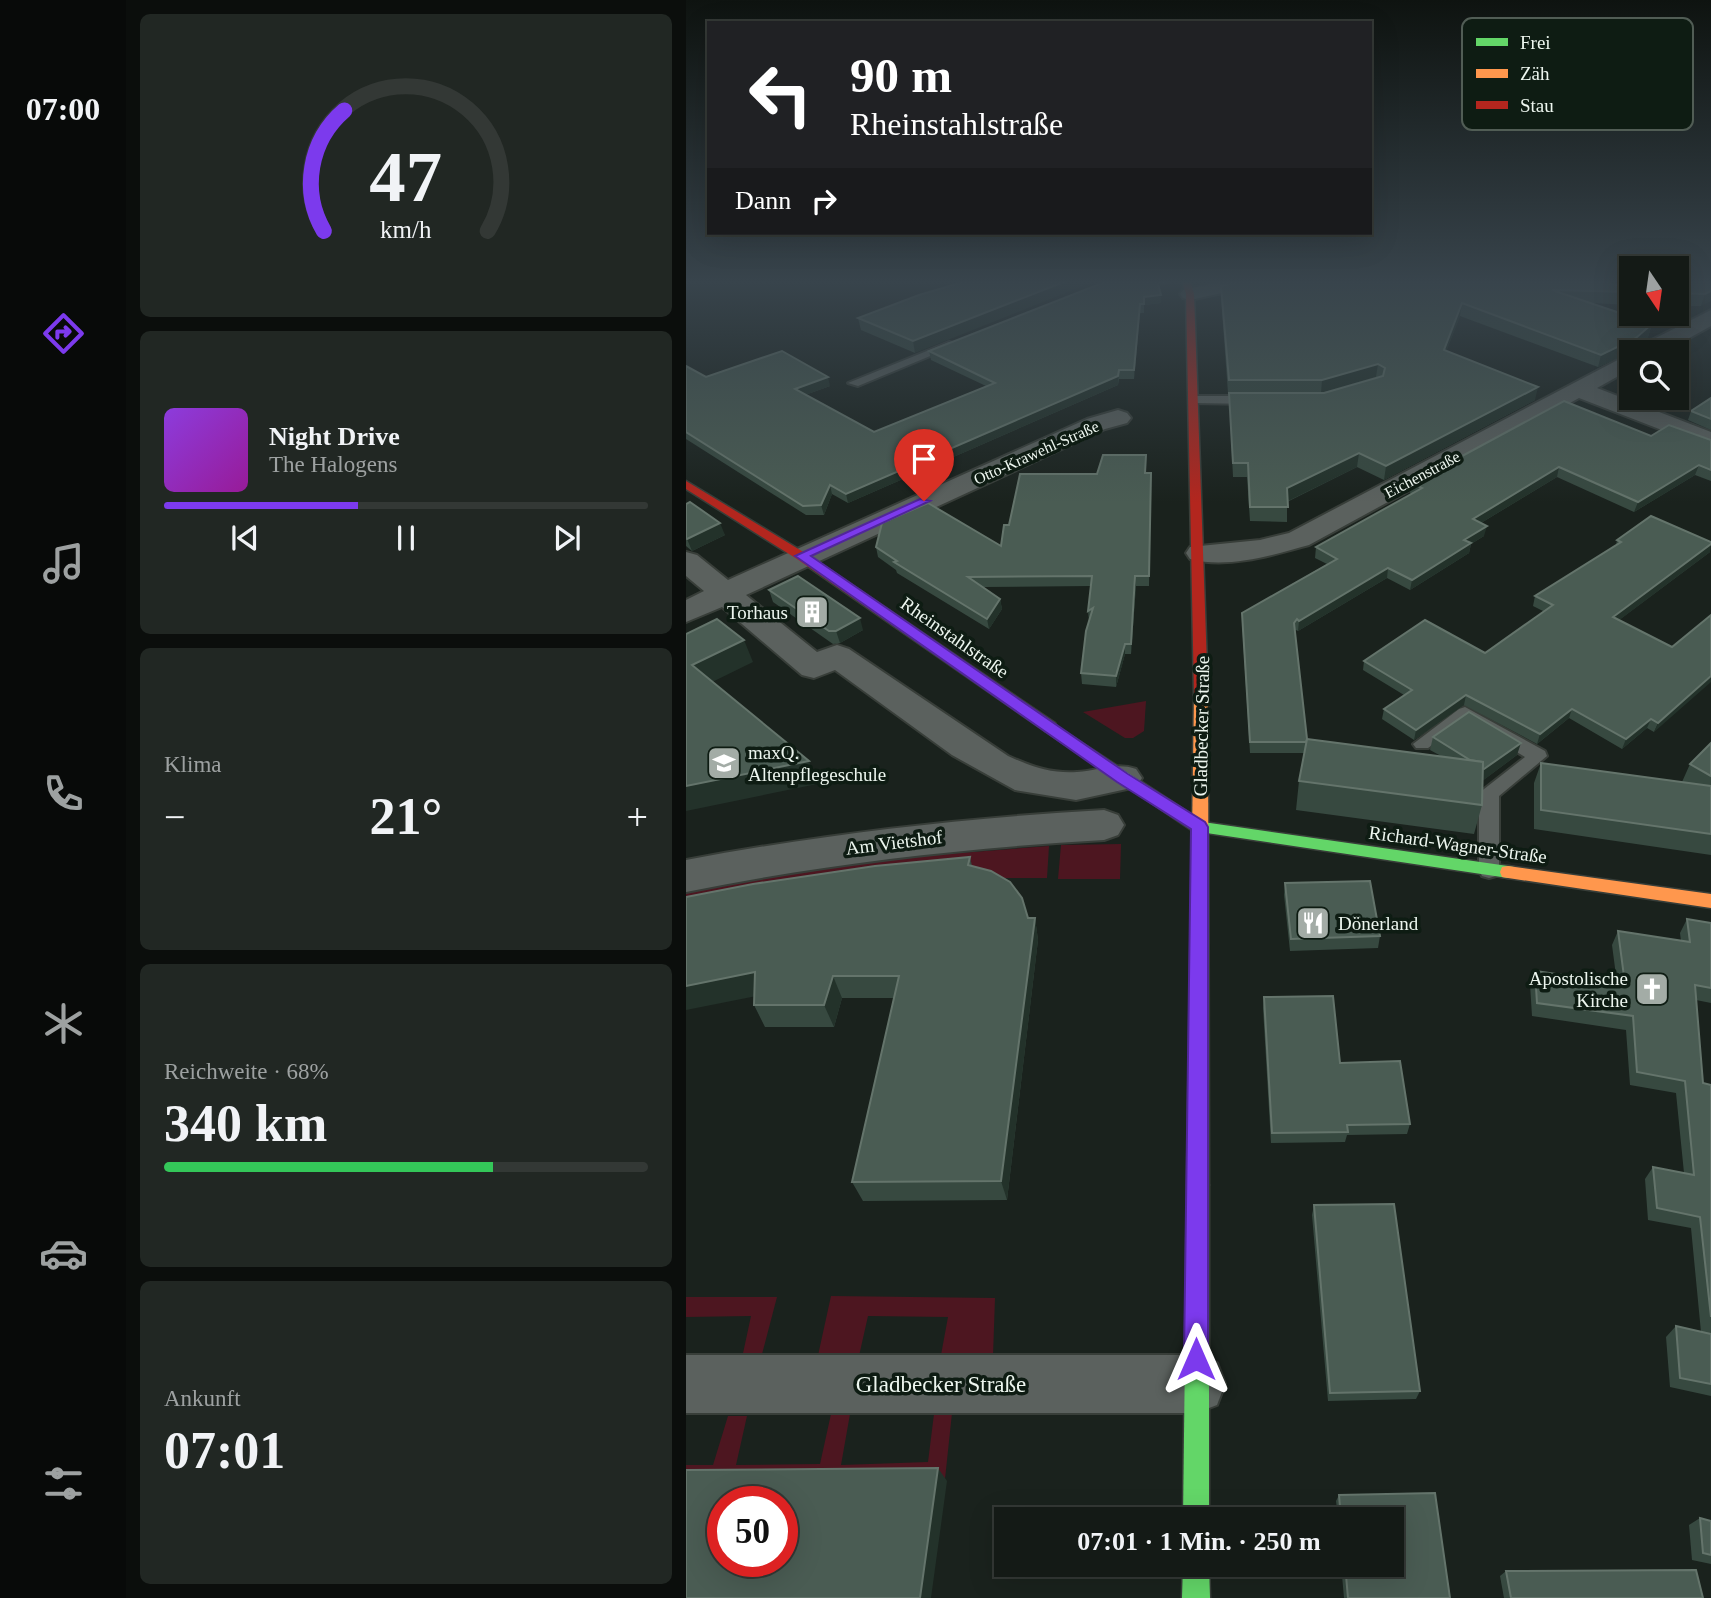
<!DOCTYPE html>
<html lang="de">
<meta charset="utf-8">
<style>
body{margin:0;font-family:"Times New Roman",serif;background:#212723;color:#f1f3f6;height:100vh;display:flex;flex-direction:column;font-size:26px;white-space:nowrap}
*{box-sizing:border-box;margin:0}
p{font-size:23px;color:#9da1a1}
.icon{flex:none;width:38px;height:38px;fill:none;stroke:currentColor;stroke-width:2;stroke-linecap:round;stroke-linejoin:round}
.map{position:relative;flex:1;overflow:hidden}
.drawer{display:flex;flex-direction:column;gap:14px;padding:14px;background:#0b0e0c;width:560px}
.drawer>*{flex:none}
.guide{position:absolute;left:21px;top:21px;width:665px;height:214px;border-radius:0px;box-shadow:0 7px 28px #0002,0 0 0 2px #333835;background:#202124;color:#fff;overflow:hidden}
.needle{width:46px;rotate:167deg}
.controls{position:absolute;left:933px;top:256px;display:grid;gap:14px}
.controls a{display:grid;place-items:center;width:70px;height:70px;border-radius:0px;background:#141a16;box-shadow:0 7px 28px #0002,0 0 0 2px #333835;font-size:35px}
.speed{position:absolute;left:21px;top:1486px;display:flex;gap:14px;font-size:35px;font-weight:700;text-align:center}
.speed>*{display:grid;place-content:center;width:91px;height:91px;border-radius:50%;background:#141a16;box-shadow:0 7px 28px #0002,0 0 0 2px #333835;line-height:1}
.speed .limit{border:10px solid #d22;background:#fff;color:#111}
.pin{position:absolute;display:grid;place-items:center;width:60px;height:60px;color:#fff;margin:-72px -30px;border-radius:50% 50% 50% 0;rotate:-45deg;box-shadow:0 0 7px #0007}
.pin .icon{rotate:45deg}
.me{position:absolute;width:77px;margin:-38px;rotate:0deg;stroke-linejoin:round;filter:drop-shadow(0 0 5px #0008)}
.turn{display:flex;align-items:center;gap:24px;height:147px;padding:0 28px;font-size:32px}
.turn .icon{width:91px;height:91px;stroke-width:2.5}
.turn b{display:block;font-size:49px;line-height:60px}
.then{display:flex;align-items:center;height:66px;padding:0 28px;background:#0003;gap:14px;font-size:26px}
.big{font-size:52px;font-weight:600;line-height:1.1}
.drawer .tile{flex:1;display:flex;flex-direction:column;justify-content:center;gap:10px;min-width:0;padding:0 24px;border-radius:10px;background:#212723}
.drawer .dial{align-items:center;gap:0}
.dial svg{height:182px;overflow:visible;fill:none;stroke:#333835;stroke-width:7;stroke-linecap:round;text-anchor:middle}
.dial text{fill:#f1f3f6;stroke:none}
.song{display:flex;align-items:center;gap:21px}
.cover{width:84px;height:84px;border-radius:10px;background:linear-gradient(135deg,hsl(270 70% 55%),hsl(300 70% 35%))}
.played{height:7px;border-radius:4px;background:linear-gradient(90deg,#7c3aed 40%,#333835 40%)}
.keys{display:flex;justify-content:space-around;direction:ltr}
.heat{display:flex;justify-content:space-between;align-items:center;font-size:38px;direction:ltr}
.charge{height:10px;border-radius:5px;background:linear-gradient(90deg,#34c759 68%,#333835 0)}
.trip{position:absolute;left:308px;top:1507px;width:410px;height:70px;border-radius:0px;background:#141a16;box-shadow:0 7px 28px #0002,0 0 0 2px #333835;font-weight:600;line-height:70px;text-align:center}
main{display:flex;flex:1;min-height:0}
.tab-bar{display:flex;flex-direction:column;width:126px;justify-content:space-around;align-items:center;background:#080a09;color:#9da1a1}
.tab-bar .icon{width:49px;height:49px}
.tab-bar .selected{color:#7c3aed}
.tab-bar b{font-size:32px;color:#f1f3f6}
.map>svg:first-child{display:block}
.green{fill:#4d1620}
.lines{fill:none;stroke-linecap:round;stroke-linejoin:round}
.lane-casing{stroke:#383e39;stroke-width:4}
.street-casing{stroke:#383e39;stroke-width:4}
.fast-casing{stroke:#383e39;stroke-width:3}
.slow-casing{stroke:#383e39;stroke-width:3}
.jam-casing{stroke:#383e39;stroke-width:3}
.lane{fill:#5b615e;fill-rule:evenodd}
.street{fill:#5b615e;fill-rule:evenodd}
.fast{fill:#63d668;fill-rule:evenodd}
.slow{fill:#ff974d;fill-rule:evenodd}
.jam{fill:#b3261e;fill-rule:evenodd}
.wall{fill:#374940;fill-rule:evenodd}
.shaded-wall{fill:#23322a}
.building{fill:#4a5c53;stroke:#64746b;stroke-width:2;fill-rule:evenodd}
.route{fill:#7c3aed;stroke:#51269a;stroke-width:2}
.labels{text-anchor:middle;stroke-width:7;stroke-linejoin:round;paint-order:stroke}
.far-street-label{font-size:16px;fill:#edf6ef;stroke:#0e1c13}
.poi-label{font-size:19px;fill:#edf6ef;stroke:#0e1c13;text-anchor:end}
.street-label{font-size:19px;fill:#edf6ef;stroke:#0e1c13}
.near-street-label{font-size:23px;fill:#edf6ef;stroke:#0e1c13}
.key{fill:#0e1c13;stroke:#515d55;stroke-width:2}
.key-label{font-size:19px;fill:#edf6ef}
</style>
<main>
<nav class="tab-bar">
<b>07:00</b>
<svg class="icon selected" aria-label="directions" viewBox="0 0 24 24"><path d="M12 3l9 9-9 9-9-9zM9 14v-3h6M13 9l2 2-2 2"/></svg>
<svg class="icon" aria-label="music" viewBox="0 0 24 24"><path d="M9 18V5l10-2v13"/><circle cx="6" cy="18" r="3"/><circle cx="16" cy="16" r="3"/></svg>
<svg class="icon" aria-label="phone" viewBox="0 0 24 24"><path d="M5 4h4l2 5-3 2q2 4 5 5l2-3 5 2v4C11 20 4 13 5 4z"/></svg>
<svg class="icon" aria-label="climate" viewBox="0 0 24 24"><path d="M12 3v18M4 7l16 10M4 17L20 7"/></svg>
<svg class="icon" aria-label="car" viewBox="0 0 24 24"><path d="M5 17H2v-5l4-1 3-4h7l3 4 3 1v5h-3M9 17h6M6 11h13"/><circle cx="7" cy="17" r="2"/><circle cx="17" cy="17" r="2"/></svg>
<svg class="icon" aria-label="filters" viewBox="0 0 24 24"><path d="M4 7h16M4 17h16"/><circle cx="9" cy="7" r="2"/><circle cx="15" cy="17" r="2"/></svg>
</nav>
<section class="drawer">
<div class="tile dial"><svg viewBox="0 0 100 80">
<path d="M14 69A42 42 0 1 1 86 69"/>
<path d="M14 69A42 42 0 0 1 23 16" stroke="#7c3aed"/>
<text x="50" y="56" font-size="32" font-weight="700">47</text>
<text x="50" y="72" font-size="11">km/h</text>
</svg></div>
<div class="tile">
<div class="song"><i class="cover"></i><div><b>Night Drive</b><p>The Halogens</p></div></div>
<div class="played"></div>
<div class="keys"><svg class="icon" aria-label="previous" viewBox="0 0 24 24"><path d="M18 5L8 12l10 7zM5 5v14"/></svg><svg class="icon" aria-label="pause" viewBox="0 0 24 24"><path d="M8 5v14M16 5v14"/></svg><svg class="icon" aria-label="next" viewBox="0 0 24 24"><path d="M6 5l10 7-10 7zM19 5v14"/></svg></div>
</div>
<div class="tile"><p>Klima</p>
<div class="heat"><a>−</a><b class="big">21°</b><a>+</a></div>
</div>
<div class="tile"><p>Reichweite · 68%</p><b class="big">340 km</b><div class="charge"></div></div>
<div class="tile"><p>Ankunft</p><b class="big">07:01</b></div>
</section>
<div class="map">
<svg width="1025" height="1598" viewBox="0 0 1025 1598">
<rect width="100%" height="100%" fill="#1a221d"/>
<!-- green -->
<g class="green">
<path d="M460 701 458 731 447 738H439L397 712Z"/>
<path d="M435 844 434 879H372L375 845Z"/>
<path d="M363 846 361 878H289L0 919V890L184 860Z"/>
<path d="M145 1296 309 1298 307 1356 255 1355 262 1317 182 1316 173 1356 131 1360Z"/>
<path d="M0 1297H91L75 1358H56L65 1316 0 1317Z"/>
<path d="M266 1413 259 1479 0 1481V1465H27L42 1416H61L50 1465 134 1464 145 1414H164L155 1465 242 1462 248 1414Z"/>
</g>
<g class="lines">
<!-- lane casing -->
<g class="lane-casing">
<g id="lane">
<path d="M442 280H485L480 283 446 284Z"/>
<path d="M263 342 273 344 172 386 162 383Z"/>
<path d="M510 396H568L574 400 568 404 506 403 504 400Z"/>
<path d="M779 707 859 751 861 756 813 796V870L810 876 803 878 796 876 793 870V793L839 757 780 721 742 748H730L727 744 773 709Z"/>
</g>
</g>
<!-- street casing -->
<g class="street-casing">
<g id="street">
<path d="M542 280H580L577 284 504 300 497 298 494 294 497 290Z"/>
<path d="M1025 310V326L978 352H949L952 347Z"/>
<path d="M945 353V369L911 388 1025 432V449L893 398 623 545C587 555 542 569 504 559L500 553 504 547 574 540 603 533Z"/>
<path d="M432 410 441 413 445 418 441 423 419 429 60 595 131 652 151 645 163 649 322 756C344 766 366 774 391 772 412 771 430 762 450 769L456 778 450 787 390 800 329 790 266 755 149 670 128 678 116 675 36 607 0 622V600L18 591 0 576V552L11 555 42 580 401 419Z"/>
<path d="M418 810 432 815 438 825 432 835 418 840C277 848 138 864 0 892V860C138 834 277 818 418 810Z"/>
<path d="M0 1355H510L531 1363 539 1384 531 1405 510 1413H0Z"/>
</g>
</g>
<!-- fast casing -->
<g class="fast-casing">
<g id="fast">
<path d="M364 722 517 822 822 866 828 867 830 872 828 877 822 878 507 831 359 731 357 727Z"/>
<path d="M512 1175 520 1178 523 1185V1519H497L501 1185 504 1178Z"/>
<path d="M497 1564H523L524 1598H496Z"/>
</g>
</g>
<!-- slow casing -->
<g class="slow-casing">
<g id="slow">
<path d="M515 690 522 695 523 1185 520 1192 512 1195 504 1192 501 1185 508 695Z"/>
<path d="M822 866 1025 894V908L822 878 816 877 814 872 816 867Z"/>
</g>
</g>
<!-- jam casing -->
<g class="jam-casing">
<g id="jam">
<path d="M496 280H504L508 294 522 695 515 700 508 695 500 294Z"/>
<path d="M0 481 119 553 369 723 371 727 369 731H359L111 559 0 489Z"/>
</g>
</g>
<!-- lane -->
<use href="#lane" class="lane"/>
<!-- street -->
<use href="#street" class="street"/>
<!-- fast -->
<use href="#fast" class="fast"/>
<!-- slow -->
<use href="#slow" class="slow"/>
<!-- jam -->
<use href="#jam" class="jam"/>
</g>
<!-- wall -->
<g class="wall">
<path d="M927 280H945V285Z"/>
<path d="M990 280H1025L1015 306H990Z"/>
<path d="M578 284 945 289V305L905 303 966 324 962 337 947 351 912 367 774 316 760 351 849 400 698 480 671 467 601 502V522L564 521 561 477H547L543 393H542L535 298V286ZM690 377 692 378 635 393Z"/>
<path d="M233 295 229 353 175 330 172 318Z"/>
<path d="M475 295V303L458 305V313H454L448 379H433L432 385 162 503 146 494 138 515H120L0 439V366L20 377 144 386 119 395 188 432 300 386 245 360 243 351Z"/>
<path d="M1025 398V430L1002 420 1005 411Z"/>
<path d="M965 436 1025 440V481L1009 475 948 512 871 477 795 523 798 536 785 544 783 553 724 590 701 578 612 631 610 630 609 631 621 739 755 756 744 750 747 737 831 755 796 781V805L788 834 610 810 613 781 618 753H564L556 623V613L641 564 629 558 630 547 726 494 724 493 726 483Z"/>
<path d="M460 465V473L465 483 463 586H450L445 654H439L430 687 396 684 395 673 403 621 402 611 405 586 297 587 314 599 316 609 303 629 211 573 210 570 192 557 190 547 315 546 323 525Z"/>
<path d="M0 504 39 535 6 551 0 546Z"/>
<path d="M931 540 1024 552 933 620 986 647 1025 615 968 732 961 728 936 749 883 718 851 744 778 705 728 740 696 719 698 709 718 695 677 670 678 661 799 653 859 612 847 606 849 596 930 545Z"/>
<path d="M83 590 177 630 154 643 147 644 87 602Z"/>
<path d="M1025 743V855L848 829V783L855 763 996 782 1004 764Z"/>
<path d="M284 857 286 866 342 918H349L352 940 321 1200 177 1201 166 1182 208 998H156L148 1027H79L68 1005Z"/>
<path d="M599 883 694 936 692 948 604 951 598 895Z"/>
<path d="M1001 919 1025 923V1003L1010 1000 1017 1083 1025 1085V1399V1396L984 1387 980 1337 990 1326 1015 1332 1005 1228 962 1220 959 1179 967 1167 998 1173 990 1093 944 1085 940 1030 846 1016 844 984 849 971 931 983 926 945 932 931 995 941 994 933Z"/>
<path d="M578 997 724 1124 721 1134 661 1135 659 1142 585 1143 577 1008Z"/>
<path d="M628 1205 734 1391 730 1399 642 1401 626 1215Z"/>
<path d="M749 1493 764 1598H658L655 1564H705V1519H652L650 1501 653 1495Z"/>
<path d="M1014 1518 1025 1521V1564L1006 1560 1003 1525Z"/>
<path d="M820 1571 1017 1598H818L814 1576Z"/>
</g>
<!-- shaded-wall -->
<g class="shaded-wall">
<path d="M383 280H412L229 353 227 341Z"/>
<path d="M1025 291V301L1015 306 1019 294Z"/>
<path d="M475 295V303L458 305V297Z"/>
<path d="M776 303 774 316 756 363 758 350Z"/>
<path d="M454 304V313L448 379V370Z"/>
<path d="M966 324 962 337 947 351 912 367 915 355Z"/>
<path d="M692 364 690 377 635 393 636 380Z"/>
<path d="M433 370 432 385 162 503 160 494Z"/>
<path d="M142 377 144 386 111 398 109 389Z"/>
<path d="M852 387 849 400 698 480 700 466Z"/>
<path d="M673 453 671 467 600 502 601 488Z"/>
<path d="M1013 465 1009 475 948 512 952 502Z"/>
<path d="M873 467 871 477 785 529 787 519Z"/>
<path d="M144 485 146 494 138 515 135 505Z"/>
<path d="M34 523 39 535 6 551 1 539Z"/>
<path d="M801 526 798 536 785 544 783 553 724 590 726 580 778 540Z"/>
<path d="M1025 544 1024 552 924 627 927 617Z"/>
<path d="M702 568 701 578 612 631 613 621Z"/>
<path d="M449 576 450 586 445 654V644Z"/>
<path d="M314 599 316 609 303 629 301 619Z"/>
<path d="M174 618 177 630 154 643 150 631Z"/>
<path d="M58 640 67 662 16 687 6 665Z"/>
<path d="M439 644V654L430 687V676Z"/>
<path d="M1025 676V682L968 732 972 723Z"/>
<path d="M780 695 778 705 728 740 730 730Z"/>
<path d="M886 709 883 718 851 744 854 734Z"/>
<path d="M965 719 961 728 936 749 940 739Z"/>
<path d="M835 743 831 755 795 782 798 769Z"/>
<path d="M123 761 131 784 0 811V786Z"/>
<path d="M349 918 352 940 321 1200 315 1181Z"/>
<path d="M69 972 80 994 0 1010V986Z"/>
<path d="M147 976 156 998 148 1027 138 1005Z"/>
<path d="M252 1468 261 1481 245 1598H234Z"/>
</g>
<!-- building -->
<g class="building">
<path d="M284 280H383L227 341 172 318 233 295Z"/>
<path d="M424 280H471L475 295 458 297V304H454L448 370H433L432 376 160 494 144 485 135 505 117 506 0 432V366L20 377 96 351 142 377 109 389 188 432 309 383 243 351Z"/>
<path d="M563 280H570L578 284 597 280H912L945 289V292L866 290 966 324 950 338 915 355 776 303 758 350 852 387 700 466 673 453 601 488 602 507H564L562 463H547L543 393H638L697 376 699 368 692 364 636 380H543L535 286Z"/>
<path d="M990 280H1025V291L1019 294 990 293Z"/>
<path d="M1025 398V419L1005 411Z"/>
<path d="M878 401 965 436 983 425 1025 440V470L1013 465 952 502 873 467 787 519 801 526 778 540 785 543 726 580 702 568 613 621 611 619 608 623 621 739 620 742H564L556 613 651 559 630 547 736 488 726 483Z"/>
<path d="M417 455H460L459 473H465L463 576H449L445 644H439L430 676 395 673 400 631 407 608 402 611 406 576 282 577 314 599 301 619 208 562 211 561 190 547 196 523 242 503 315 546 318 525H323L334 474H411Z"/>
<path d="M4 502 34 523 1 539 0 538V504Z"/>
<path d="M965 516 1025 542V544L927 617 986 647 1025 615V676L972 723 965 719 940 739 886 709 854 734 780 695 730 730 698 709 726 690 678 661 739 620 799 653 867 605 849 596 935 542 931 540Z"/>
<path d="M112 576 174 618 150 631H143L83 590Z"/>
<path d="M31 619 58 640 6 665 123 761 0 786V634Z"/>
<path d="M783 712 835 743 798 769 797 768V762L784 760 747 737Z"/>
<path d="M621 739 797 762 796 805 613 781Z"/>
<path d="M1025 743V776L1004 764Z"/>
<path d="M855 763 1025 786V834L855 810Z"/>
<path d="M284 857 282 865 305 871 324 882 336 898 342 918H349L315 1181 166 1182 213 976H147L138 1005H68L69 972 0 986V897L67 884 189 866Z"/>
<path d="M684 881 694 936 605 939 599 883Z"/>
<path d="M1001 919 1025 923V988L1009 985 1017 1083 1025 1085V1317L1014 1217 971 1208 967 1167 1008 1175 999 1081 951 1072 947 1016 851 1003 849 971 939 984 932 931 1004 942Z"/>
<path d="M647 996 654 1063 714 1061 724 1124 661 1125 662 1132 586 1133 578 997Z"/>
<path d="M708 1204 734 1391 644 1393 628 1205Z"/>
<path d="M990 1326 1025 1334V1384L994 1378Z"/>
<path d="M252 1468 234 1598H0V1470ZM37 1502H96V1561H37Z"/>
<path d="M749 1493 764 1598H662L659 1564H705V1519H655L653 1495Z"/>
<path d="M1014 1518 1025 1521V1555L1017 1553Z"/>
<path d="M1010 1570 1017 1598H825L820 1571Z"/>
</g>
<!-- sky -->
<linearGradient id="sky" x2="0" y2="1"><stop stop-color="#0e1310"/><stop offset="0.56" stop-color="#38444c"/><stop offset="1" stop-color="#38444c" stop-opacity="0"/></linearGradient>
<rect width="1025" height="503" fill="url(#sky)"/>
<!-- route -->
<path class="route" d="M234 499 244 501 125 556 442 774 519 822 522 827V1359L518 1368 510 1371 501 1368 498 1359 505 829 431 782 109 556Z"/>
<!-- icons -->
<defs>
<g id="building-square" transform="scale(1.75)"><rect x="-9" y="-9" width="18" height="18" rx="4" fill="#a3aca6" stroke="#0e1c13"/><path d="M-4-6H4V6H1V3H-1V6H-4ZM-2.5-4.3h1.7v1.8h-1.7ZM.8-4.3h1.7v1.8H.8ZM-2.5-1h1.7V.8h-1.7ZM.8-1h1.7V.8H.8Z" fill="#fff"/></g>
<g id="school-square" transform="scale(1.75)"><rect x="-9" y="-9" width="18" height="18" rx="4" fill="#a3aca6" stroke="#0e1c13"/><path d="M0-5L7-2L0 1L-7-2ZM-4 1L0 2.5L4 1V4Q0 6-4 4Z" fill="#fff"/></g>
<g id="restaurant-square" transform="scale(1.75)"><rect x="-9" y="-9" width="18" height="18" rx="4" fill="#a3aca6" stroke="#0e1c13"/><path d="M-5-6h1v4h1v-4h1v4h1v-4h1v5L-1.5 .5V6h-2V.5L-5-1ZM5-6V6H3V1.5H1.5Q1.5-4 5-6Z" fill="#fff"/></g>
<g id="church-square" transform="scale(1.75)"><rect x="-9" y="-9" width="18" height="18" rx="4" fill="#a3aca6" stroke="#0e1c13"/><path d="M-1.2-6h2.4v3.5h3.3v2.4h-3.3V6h-2.4V-.1h-3.3v-2.4h3.3Z" fill="#fff"/></g>
</defs>
<g fill-rule="evenodd">
<use href="#building-square" x="126" y="612"/>
<use href="#school-square" x="38" y="763"/>
<use href="#restaurant-square" x="627" y="923"/>
<use href="#church-square" x="966" y="989"/>
</g>
<g class="labels">
<!-- far-street labels -->
<g class="far-street-label">
<text transform="translate(350 452) rotate(-24)" y="6">Otto-Krawehl-Straße</text>
<text transform="translate(736 474) rotate(-28)" y="6">Eichenstraße</text>
</g>
<!-- poi labels -->
<g class="poi-label">
<text x="102" y="619">Torhaus</text>
<text x="62" y="759" text-anchor="start">maxQ.<tspan x="62" dy="22">Altenpflegeschule</tspan></text>
<text x="652" y="930" text-anchor="start">Dönerland</text>
<text x="942" y="985">Apostolische<tspan x="942" dy="22">Kirche</tspan></text>
</g>
<!-- street labels -->
<g class="street-label">
<text transform="translate(269 637) rotate(35)" y="7">Rheinstahlstraße</text>
<text transform="translate(515 726) rotate(-89)" y="7">Gladbecker Straße</text>
<text transform="translate(208 842) rotate(-7)" y="7">Am Vietshof</text>
<text transform="translate(772 844) rotate(8)" y="7">Richard-Wagner-Straße</text>
</g>
<!-- near-street labels -->
<g class="near-street-label">
<text x="255" y="1392">Gladbecker Straße</text>
</g>
</g>
<!-- legend -->
<rect x="776" y="18" width="231" height="112" rx="10" class="key"/>
<rect x="790" y="38" width="32" height="8" fill="#63d668"/>
<rect x="790" y="69" width="32" height="9" fill="#ff974d"/>
<rect x="790" y="101" width="32" height="8" fill="#b3261e"/>
<g class="key-label">
<text x="834" y="49">Frei</text>
<text x="834" y="80">Zäh</text>
<text x="834" y="112">Stau</text>
</g>
</svg>
<div class="controls">
<a><svg class="needle" viewBox="-14 -14 28 28"><path d="M0-13l5 13h-10z" fill="#e53935"/><path d="M0 13l5-13h-10z" fill="#9da1a1"/></svg></a>
<a><svg class="icon" aria-label="search" viewBox="0 0 24 24"><circle cx="10" cy="10" r="6"/><path d="M15 15l6 6"/></svg></a>
</div>
<div class="speed"><div class="limit">50</div></div>
<div class="pin" style="left:238px;top:501px;background:#d93025"><svg class="icon" aria-label="arrive" viewBox="0 0 24 24"><path d="M6 21V4h12l-3 4 3 4H6"/></svg></div>
<svg class="me" style="left:510px;top:1359px" viewBox="-20 -20 40 40"><path d="M0-17L14 15 0 8-14 15z" fill="#7c3aed" stroke="#fff" stroke-width="4"/></svg>
<div class="trip">07:01 · 1 Min. · 250 m</div>
<div class="guide">
<div class="turn"><svg class="icon" aria-label="left" viewBox="0 0 24 24"><path d="M17 20v-9H6M10 6l-5 5 5 5"/></svg><div><b>90 m</b>Rheinstahlstraße</div></div>
<div class="then">Dann<svg class="icon" aria-label="right" viewBox="0 0 24 24"><path d="M7 20v-9h11M14 6l5 5-5 5"/></svg></div>
</div>
</div>
</main>
